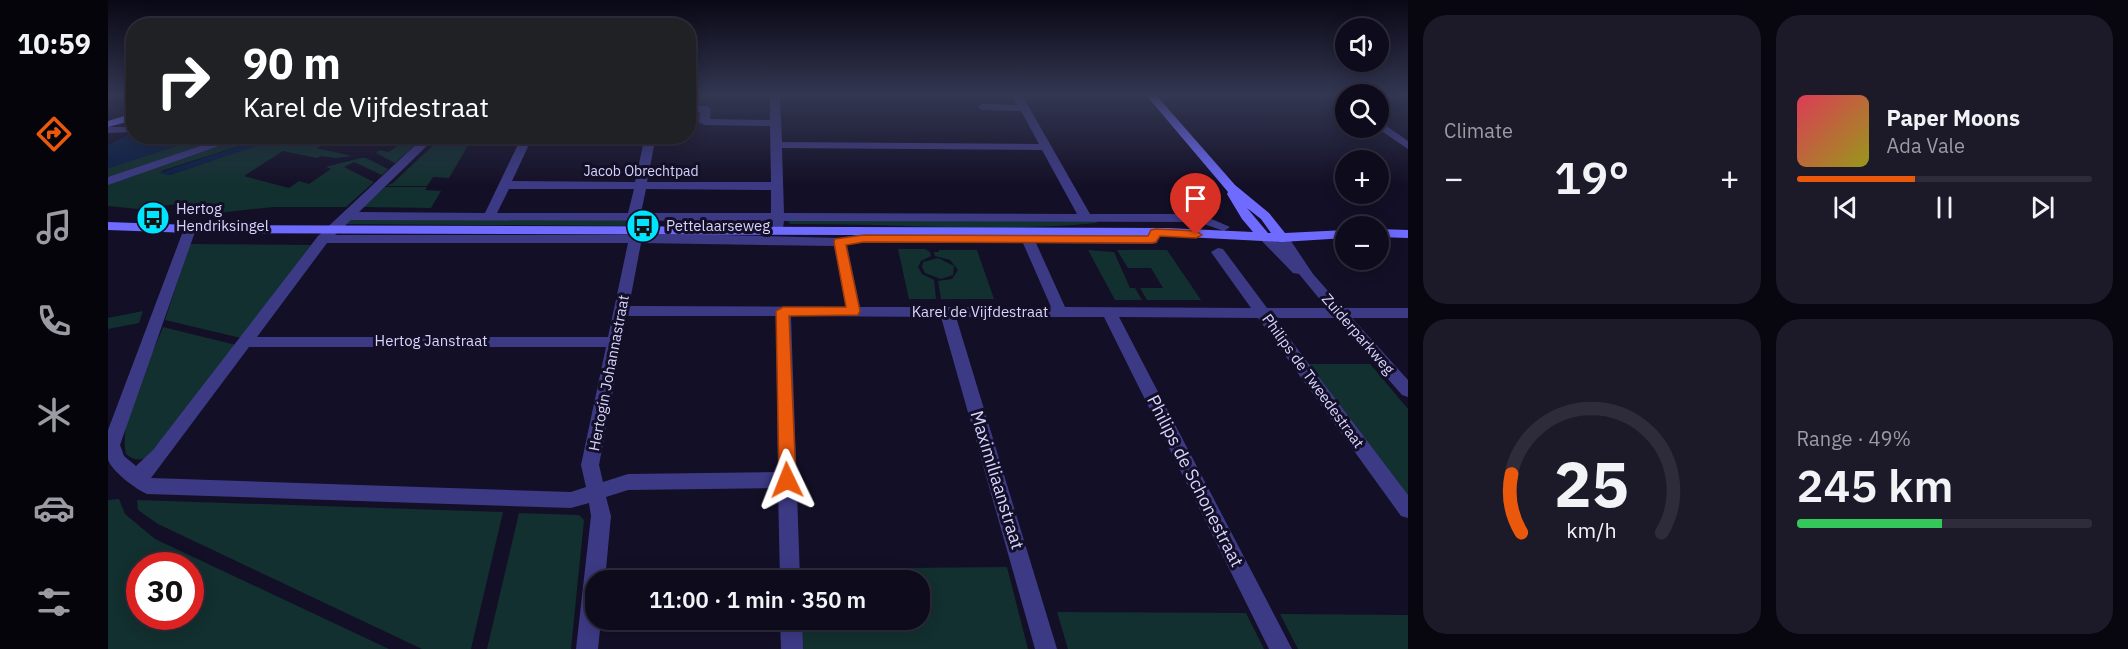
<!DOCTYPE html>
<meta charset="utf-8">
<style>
body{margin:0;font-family:"IBM Plex Sans",sans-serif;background:#1c1929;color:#f1f3f6;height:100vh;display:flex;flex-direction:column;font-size:22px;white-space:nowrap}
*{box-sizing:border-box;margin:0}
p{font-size:20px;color:#9b9ba3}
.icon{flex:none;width:33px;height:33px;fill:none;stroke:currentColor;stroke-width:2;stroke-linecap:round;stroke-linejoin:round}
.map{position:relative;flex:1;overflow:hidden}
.drawer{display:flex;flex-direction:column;gap:15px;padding:15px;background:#08060f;width:720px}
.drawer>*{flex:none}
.top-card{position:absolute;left:18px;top:18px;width:570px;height:126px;border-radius:24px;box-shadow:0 3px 15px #0003,0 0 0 2px #2e2b3b;background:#202124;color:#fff;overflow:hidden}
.fabs{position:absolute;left:1227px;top:18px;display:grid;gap:12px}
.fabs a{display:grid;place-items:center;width:54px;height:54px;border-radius:50%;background:#0e0b1c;box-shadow:0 3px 15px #0003,0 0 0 2px #2e2b3b;font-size:30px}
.speed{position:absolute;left:18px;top:552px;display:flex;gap:12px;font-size:30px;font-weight:700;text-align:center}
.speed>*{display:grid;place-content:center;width:78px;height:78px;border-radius:50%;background:#0e0b1c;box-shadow:0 3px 15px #0003,0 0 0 2px #2e2b3b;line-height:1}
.speed .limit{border:9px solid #d22;background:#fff;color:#111}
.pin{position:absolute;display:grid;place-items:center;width:51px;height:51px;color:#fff;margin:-62px -26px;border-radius:50% 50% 50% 0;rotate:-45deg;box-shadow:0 0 6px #0007}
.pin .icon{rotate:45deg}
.me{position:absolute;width:66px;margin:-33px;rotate:358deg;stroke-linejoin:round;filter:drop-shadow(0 0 4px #0008)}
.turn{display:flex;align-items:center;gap:21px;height:126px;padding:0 18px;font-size:27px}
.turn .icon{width:78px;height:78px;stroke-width:2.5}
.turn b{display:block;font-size:42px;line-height:51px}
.big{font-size:45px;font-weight:600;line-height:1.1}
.drawer .widget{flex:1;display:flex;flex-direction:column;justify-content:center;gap:9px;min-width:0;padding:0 21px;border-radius:24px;background:#1c1929}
.drawer .dial{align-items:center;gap:0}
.dial svg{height:156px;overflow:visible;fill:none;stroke:#2e2b3b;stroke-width:7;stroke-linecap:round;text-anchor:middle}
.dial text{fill:#f1f3f6;stroke:none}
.song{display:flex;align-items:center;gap:18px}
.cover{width:72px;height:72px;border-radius:9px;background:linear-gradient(135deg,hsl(350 70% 55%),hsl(60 70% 35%))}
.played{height:6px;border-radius:3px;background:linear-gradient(90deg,#ea580c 40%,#2e2b3b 40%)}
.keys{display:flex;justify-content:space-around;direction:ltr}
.heat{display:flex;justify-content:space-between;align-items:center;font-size:33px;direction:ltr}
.charge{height:9px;border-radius:4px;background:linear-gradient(90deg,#34c759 49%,#2e2b3b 0)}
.drawer .tiles{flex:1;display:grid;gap:15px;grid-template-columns:repeat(2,1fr)}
.trip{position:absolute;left:477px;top:570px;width:345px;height:60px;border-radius:24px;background:#0e0b1c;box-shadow:0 3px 15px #0003,0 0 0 2px #2e2b3b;font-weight:600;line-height:60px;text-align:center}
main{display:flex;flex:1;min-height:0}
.menu{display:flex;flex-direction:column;width:108px;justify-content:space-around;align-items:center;background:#06040b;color:#9b9ba3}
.menu .icon{width:42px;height:42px}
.menu .selected{color:#ea580c}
.menu b{font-size:27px;color:#f1f3f6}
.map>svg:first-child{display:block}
.green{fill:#12302f;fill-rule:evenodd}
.water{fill:#0a1f44}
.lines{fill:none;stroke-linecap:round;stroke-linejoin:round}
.street{fill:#3d3a85;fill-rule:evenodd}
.secondary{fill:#6f6bff;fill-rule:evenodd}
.route{fill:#ea580c;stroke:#983908;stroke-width:1.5}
.labels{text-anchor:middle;stroke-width:6;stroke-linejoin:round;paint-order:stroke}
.far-street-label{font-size:14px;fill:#d9d4ff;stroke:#130f26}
.poi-label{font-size:15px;fill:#d9d4ff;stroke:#130f26;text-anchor:start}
.street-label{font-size:15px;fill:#d9d4ff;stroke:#130f26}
.near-street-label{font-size:18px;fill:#d9d4ff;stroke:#130f26}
</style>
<main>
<nav class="menu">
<b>10:59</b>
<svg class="icon selected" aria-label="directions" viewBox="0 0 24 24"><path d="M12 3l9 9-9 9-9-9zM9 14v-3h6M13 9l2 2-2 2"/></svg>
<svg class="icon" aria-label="music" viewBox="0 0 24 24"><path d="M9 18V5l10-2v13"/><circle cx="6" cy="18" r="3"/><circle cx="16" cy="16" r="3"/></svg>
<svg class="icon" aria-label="phone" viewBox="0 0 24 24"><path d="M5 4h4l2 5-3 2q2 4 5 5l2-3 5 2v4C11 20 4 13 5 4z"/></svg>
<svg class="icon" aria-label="climate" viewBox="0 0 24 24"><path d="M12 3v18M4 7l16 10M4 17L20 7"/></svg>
<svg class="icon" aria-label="car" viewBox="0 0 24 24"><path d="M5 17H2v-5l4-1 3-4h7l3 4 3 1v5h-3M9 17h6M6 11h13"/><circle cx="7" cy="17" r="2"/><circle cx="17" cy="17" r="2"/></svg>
<svg class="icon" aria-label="filters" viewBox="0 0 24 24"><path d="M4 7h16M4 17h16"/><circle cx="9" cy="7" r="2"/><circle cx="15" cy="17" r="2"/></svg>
</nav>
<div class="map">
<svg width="1300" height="649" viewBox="0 0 1300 649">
<rect width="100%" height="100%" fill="#130f26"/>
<!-- green -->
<g class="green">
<path d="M139 136 159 137 53 171 62 175 175 136 227 137 209 148 244 156 228 158 213 156 209 158 175 151 136 176 181 188 191 181 201 184 223 169 218 167 221 166 253 158H258L280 169 274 175 246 162 236 167 266 182 238 207H165L110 213 89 212 69 204 30 209 0 206V182Z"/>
<path d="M97 137H127L0 178V168Z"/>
<path d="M302 137H315L287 163 268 153 271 150 281 152Z"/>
<path d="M334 137H365L341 178 325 177 319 186H278L285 183Z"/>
<path d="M277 187H319L317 190 333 191 323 208 255 207Z"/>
<path d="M236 218H533L531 226 232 224Z"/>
<path d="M562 218 647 219V224L561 226Z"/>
<path d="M678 218 987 219 989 223C887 233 784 223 682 224Z"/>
<path d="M82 244 203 245 133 338 57 320Z"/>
<path d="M790 249H817L822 252 823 256 813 261 810 267 814 274 826 280 828 299H801Z"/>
<path d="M831 250H869L886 299H833L830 281 844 279 850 270 842 260 827 256 826 252H831Z"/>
<path d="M980 250 1006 252 1022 288H1027L1034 300H1007Z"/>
<path d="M1009 250H1059L1093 300H1039L1032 288H1055L1043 268H1020Z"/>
<path d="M830 258 846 266 845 275 833 279 817 273 814 267 815 262Z"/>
<path d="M35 311 31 323 0 329V318Z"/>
<path d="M55 327 128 345 43 456C32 461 27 461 18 454 10 418 42 361 55 327Z"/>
<path d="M1197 364H1262L1300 409V501Z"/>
<path d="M11 499 17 514 47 539 281 649H0V500ZM32 566H82V616H32Z"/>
<path d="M29 500 395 512 363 649H314L50 524 30 510Z"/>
<path d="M411 513 471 515 476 520 463 649H379Z"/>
<path d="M899 567 920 649H688V620H812V580H687V569Z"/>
<path d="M949 612 1138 613 1156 649H960Z"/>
<path d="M1172 614 1300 615V649H1190Z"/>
</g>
<!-- water -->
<g class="water">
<path d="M25 132 26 136 97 137 0 168V145Z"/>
<path d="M159 137H175L62 175 51 173Z"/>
</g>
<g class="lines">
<!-- street -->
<g class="street">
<path d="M8 95H19L26 99V107Z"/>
<path d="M662 95H672L674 142 931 144 913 111 874 110 869 107 874 104 909 105 904 95H914L982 214H1092L1122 227 1116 231 1090 222 676 221 675 228H665L664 221 243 220 227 235H611L732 238 756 234 1039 236 1043 229 1048 228 1054 232 1049 243 1044 244 928 243 957 307 1143 308 1103 252 1110 248 1115 249 1159 308H1219L1191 274 1185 273 1150 237 1157 233 1171 243 1167 238 1169 235H1179L1205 274 1235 308H1300V318H1244L1300 380V397L1294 395 1227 318H1166L1300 495V518L1293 516 1150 318 1011 317 1184 649H1161L996 317H848L949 649H927L833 317 683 316 692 580H672L670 488 520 490 498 497 503 516 497 580H488V620H493L490 649H468L483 516 481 503 463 508 39 494C29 490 2 470 0 459 0 450 0 439 0 430L77 226 82 225 88 229 12 445 16 456 28 466 45 450 210 236 317 136H329L251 212 377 213 414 136H425L404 181 527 182 537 136H548L539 182H663L662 126 596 125 591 122 592 112H580V106H598L603 109 602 119 662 120ZM674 148 934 150 969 214 676 213ZM401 189H526L520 213H389ZM538 189 663 190V213H533ZM756 242 915 243 943 307H752L739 245ZM219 243H520L500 337H149ZM533 243 726 246 738 307 521 306ZM519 316H668L670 472 520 474 495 482 491 465ZM141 347H498L473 465 478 487 463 492 43 478Z"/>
<path d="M1229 95H1238V100Z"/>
<path d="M1270 120 1300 141V149L1269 128Z"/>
<path d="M0 127H22L26 128V132L0 133Z"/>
<path d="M122 136H139L0 185V177Z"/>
<path d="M672 620H694L695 649H673Z"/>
</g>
<!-- secondary -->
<g class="secondary">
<path d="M1038 95H1048L1127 185 1161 213 1177 233 1238 230V238L1174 242 1059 236 82 233 0 230V222L82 225 1059 228 1145 232 1134 219 1119 194 1120 192ZM1139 208 1153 219 1163 233H1160Z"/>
<path d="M26 113V120L0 127V121Z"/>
<path d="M1270 229 1300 230V238L1270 237Z"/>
</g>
</g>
<!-- sky -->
<linearGradient id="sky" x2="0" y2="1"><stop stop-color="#0a0815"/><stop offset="0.51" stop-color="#333752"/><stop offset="1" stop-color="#333752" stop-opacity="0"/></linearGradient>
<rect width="1300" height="186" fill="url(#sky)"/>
<!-- route -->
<path class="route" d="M1048 229 1088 231 1094 235 1088 238 1052 236 1048 242 1044 243 756 242 738 245 752 311 750 315 681 316 688 480 685 485H673L671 480 668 311 675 307H738L726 242 727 239 756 235 1040 236 1043 230Z"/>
<!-- icons -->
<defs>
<g id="bus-disc" transform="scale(1.725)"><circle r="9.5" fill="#00e5ff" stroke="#130f26"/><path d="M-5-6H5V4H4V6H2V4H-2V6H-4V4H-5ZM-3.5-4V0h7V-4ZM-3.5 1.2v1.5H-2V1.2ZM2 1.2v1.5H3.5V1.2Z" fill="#111"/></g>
</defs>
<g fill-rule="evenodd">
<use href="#bus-disc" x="45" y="218"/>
<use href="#bus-disc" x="535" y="226"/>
</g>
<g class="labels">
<!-- far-street labels -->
<g class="far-street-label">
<text x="533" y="176">Jacob Obrechtpad</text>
</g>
<!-- poi labels -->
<g class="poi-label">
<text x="68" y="214">Hertog<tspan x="68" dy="17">Hendriksingel</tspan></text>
<text x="558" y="231">Pettelaarseweg</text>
</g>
<!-- street labels -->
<g class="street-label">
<text x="872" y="317">Karel de Vijfdestraat</text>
<text transform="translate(1250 334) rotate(49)" y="5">Zuiderparkweg</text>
<text x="323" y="346">Hertog Janstraat</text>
<text transform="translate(501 373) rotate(-79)" y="5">Hertogin Johannastraat</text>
<text transform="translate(1205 381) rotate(54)" y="5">Philips de Tweedestraat</text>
</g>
<!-- near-street labels -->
<g class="near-street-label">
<text transform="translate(889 480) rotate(73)" y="6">Maximiliaanstraat</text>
<text transform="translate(1087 481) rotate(63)" y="6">Philips de Schonestraat</text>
</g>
</g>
</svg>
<div class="fabs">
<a><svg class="icon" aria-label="sound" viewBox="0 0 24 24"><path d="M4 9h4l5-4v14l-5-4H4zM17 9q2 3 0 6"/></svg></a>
<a><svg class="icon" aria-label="search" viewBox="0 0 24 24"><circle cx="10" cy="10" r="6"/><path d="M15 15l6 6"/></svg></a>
<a>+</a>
<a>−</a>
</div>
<div class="speed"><div class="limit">30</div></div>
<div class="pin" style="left:1088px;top:235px;background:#d93025"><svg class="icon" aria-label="arrive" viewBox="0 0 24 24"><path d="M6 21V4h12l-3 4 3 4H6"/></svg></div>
<svg class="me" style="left:679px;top:480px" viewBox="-20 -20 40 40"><path d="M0-17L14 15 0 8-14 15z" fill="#ea580c" stroke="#fff" stroke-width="4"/></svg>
<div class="trip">11:00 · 1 min · 350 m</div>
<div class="top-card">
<div class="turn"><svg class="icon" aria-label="right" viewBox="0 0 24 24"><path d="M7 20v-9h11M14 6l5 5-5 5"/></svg><div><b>90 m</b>Karel de Vijfdestraat</div></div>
</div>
</div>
<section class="drawer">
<div class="tiles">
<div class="widget"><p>Climate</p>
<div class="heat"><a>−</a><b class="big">19°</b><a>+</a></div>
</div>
<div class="widget">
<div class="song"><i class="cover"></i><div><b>Paper Moons</b><p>Ada Vale</p></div></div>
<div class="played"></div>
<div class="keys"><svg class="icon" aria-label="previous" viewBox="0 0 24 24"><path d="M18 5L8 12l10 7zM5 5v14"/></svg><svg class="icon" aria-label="pause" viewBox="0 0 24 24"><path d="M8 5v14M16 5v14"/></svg><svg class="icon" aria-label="next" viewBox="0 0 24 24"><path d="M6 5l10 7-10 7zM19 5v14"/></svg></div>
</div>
<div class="widget dial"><svg viewBox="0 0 100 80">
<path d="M14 69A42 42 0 1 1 86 69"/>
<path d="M14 69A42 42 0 0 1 9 39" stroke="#ea580c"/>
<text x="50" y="56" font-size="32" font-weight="700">25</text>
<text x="50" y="72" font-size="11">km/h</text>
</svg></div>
<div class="widget"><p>Range · 49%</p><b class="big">245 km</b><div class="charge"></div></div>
</div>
</section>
</main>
